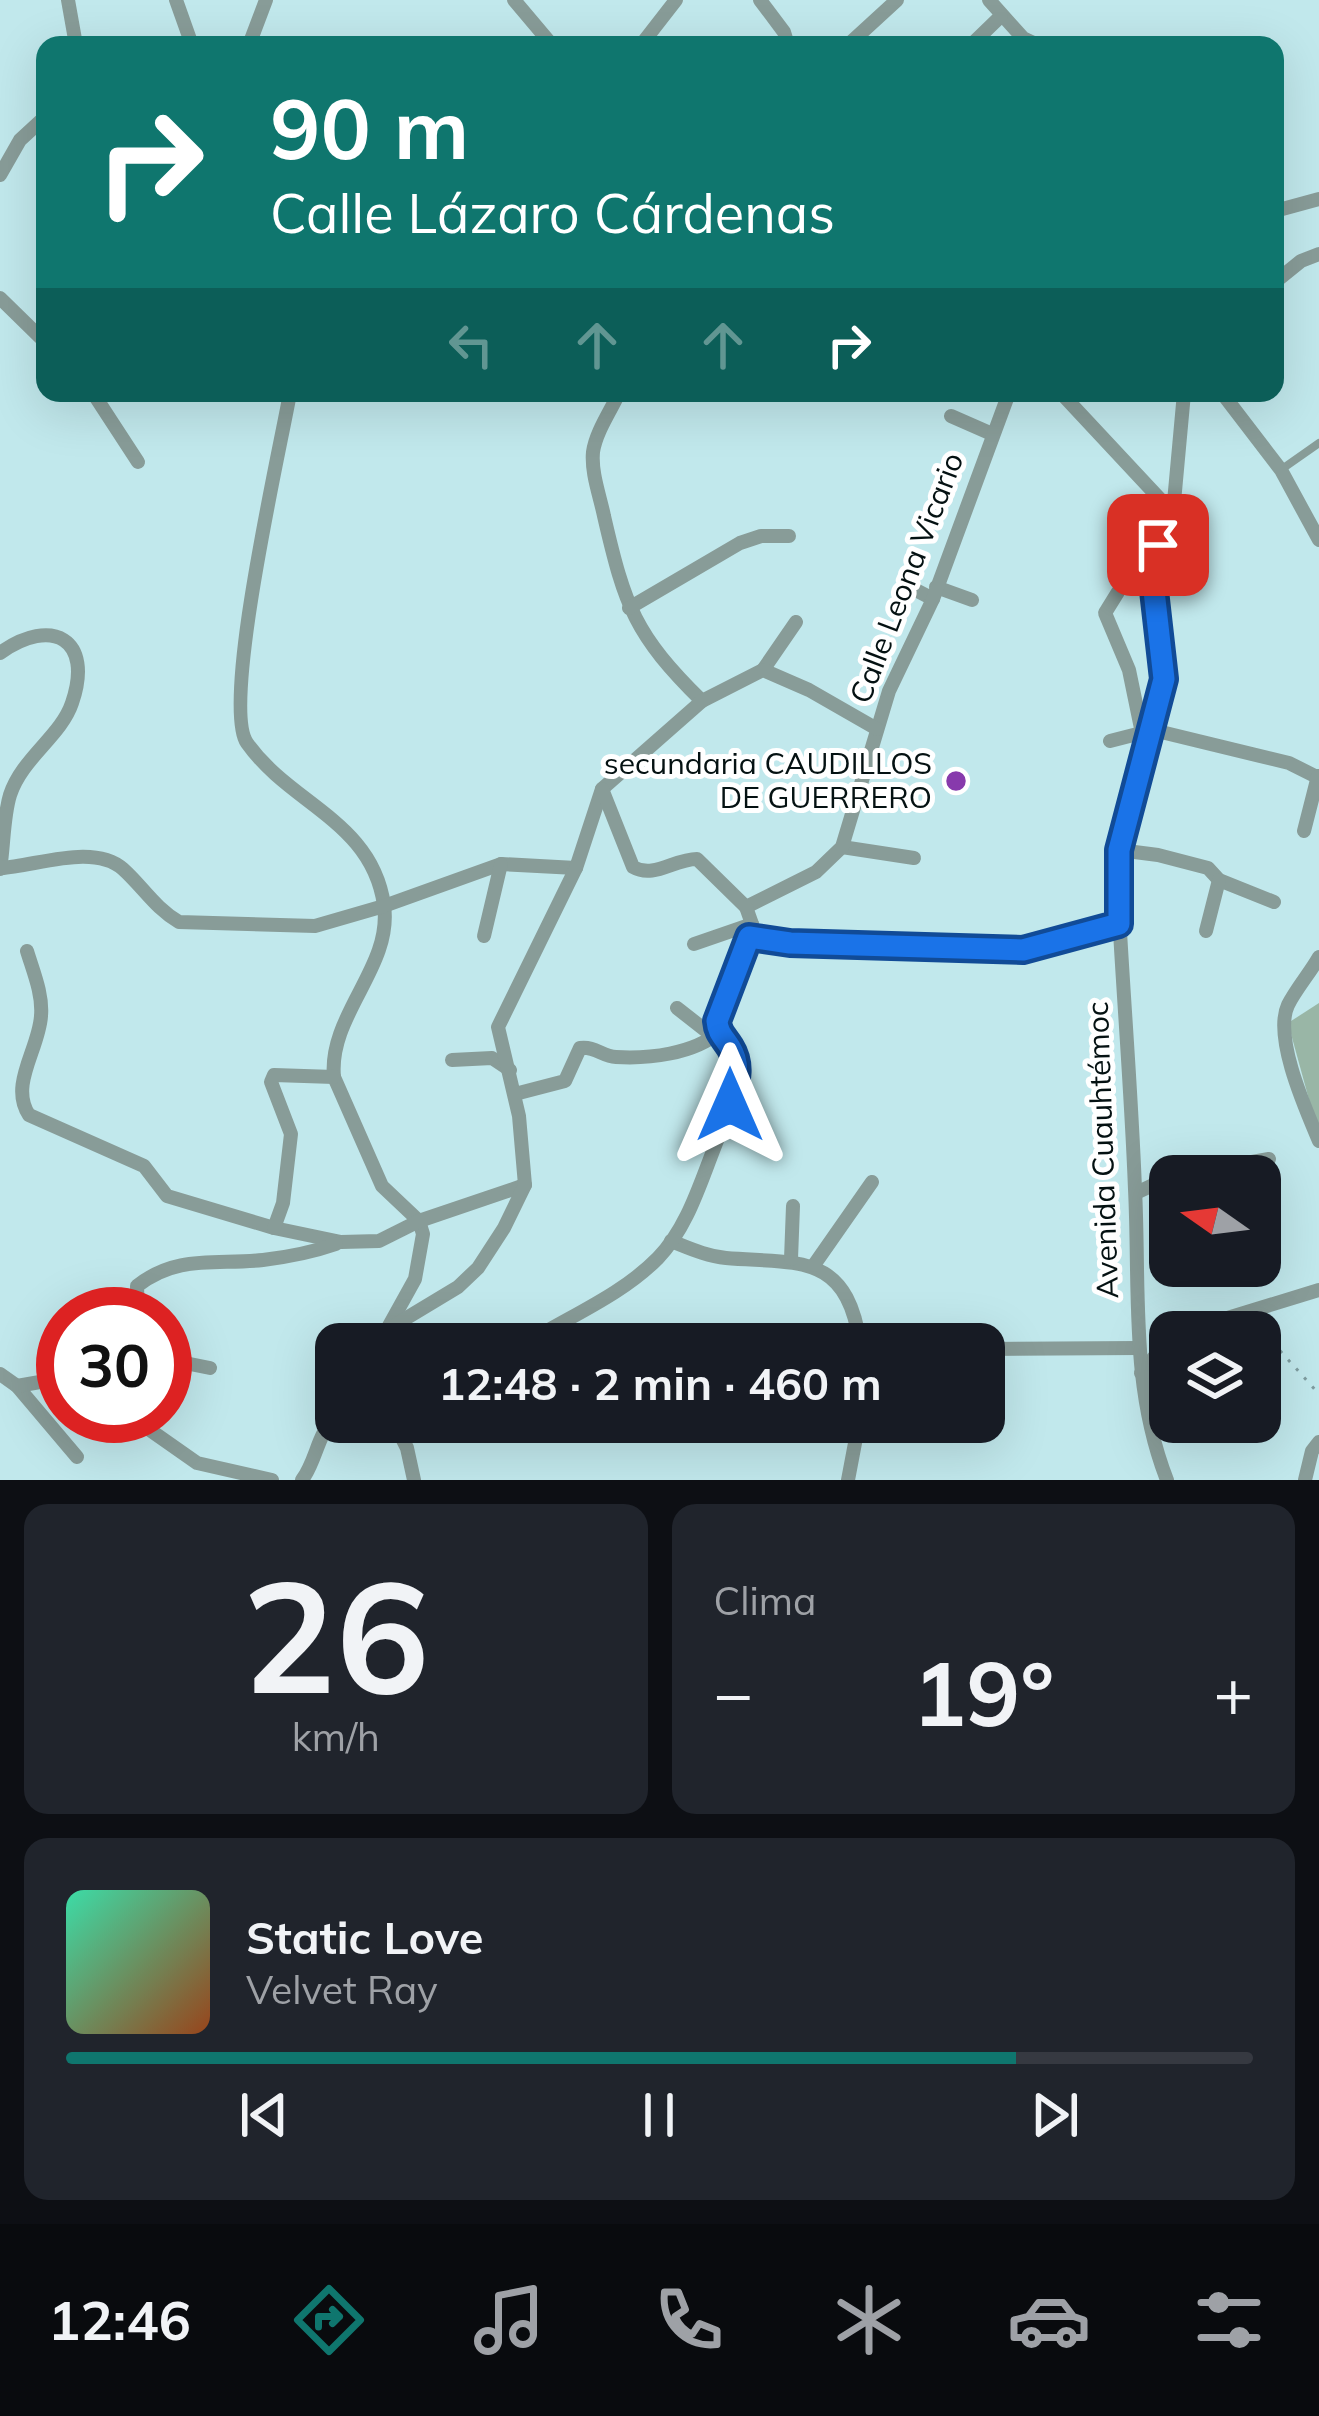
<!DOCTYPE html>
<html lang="es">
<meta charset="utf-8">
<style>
body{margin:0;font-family:Mulish,sans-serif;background:#20242c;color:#f1f3f6;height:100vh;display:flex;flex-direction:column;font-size:45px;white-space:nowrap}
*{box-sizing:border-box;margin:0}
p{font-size:39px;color:#9ea1a6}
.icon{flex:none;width:66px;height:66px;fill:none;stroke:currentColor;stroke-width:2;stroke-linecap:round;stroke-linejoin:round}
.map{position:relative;height:1480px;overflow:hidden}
.details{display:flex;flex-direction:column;gap:24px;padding:24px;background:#0d0f14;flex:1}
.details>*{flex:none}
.guide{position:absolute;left:36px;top:36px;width:1248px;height:366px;border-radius:24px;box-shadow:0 12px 48px #0002;background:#0f766e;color:#fff;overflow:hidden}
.needle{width:78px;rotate:284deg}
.fabs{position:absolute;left:1149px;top:1155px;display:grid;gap:24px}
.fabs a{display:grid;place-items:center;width:132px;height:132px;border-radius:24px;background:#171b24;box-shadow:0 12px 48px #0002;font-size:60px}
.speed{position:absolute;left:36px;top:1287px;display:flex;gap:24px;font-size:60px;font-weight:700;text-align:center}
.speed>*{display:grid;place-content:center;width:156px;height:156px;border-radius:50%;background:#171b24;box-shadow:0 12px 48px #0002;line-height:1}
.speed .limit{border:18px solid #d22;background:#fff;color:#111}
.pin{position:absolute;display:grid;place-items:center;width:102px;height:102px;color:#fff;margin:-51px;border-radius:24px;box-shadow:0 6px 18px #0006}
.me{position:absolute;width:132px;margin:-66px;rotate:0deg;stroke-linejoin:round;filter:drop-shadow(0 0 9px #0008)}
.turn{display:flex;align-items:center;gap:42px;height:252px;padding:0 36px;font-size:54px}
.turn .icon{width:156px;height:156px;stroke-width:2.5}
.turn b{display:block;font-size:84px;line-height:102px}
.lanes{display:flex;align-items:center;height:114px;padding:0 36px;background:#0003;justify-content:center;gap:60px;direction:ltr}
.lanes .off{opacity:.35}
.big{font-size:90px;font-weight:700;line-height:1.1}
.details .tile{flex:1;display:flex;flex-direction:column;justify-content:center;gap:18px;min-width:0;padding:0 42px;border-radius:24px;background:#20242c}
.details .dial{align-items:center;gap:0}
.dial b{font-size:156px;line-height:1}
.song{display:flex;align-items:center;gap:36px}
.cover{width:144px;height:144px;border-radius:18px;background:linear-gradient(135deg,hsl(160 70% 55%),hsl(20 70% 35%))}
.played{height:12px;border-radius:6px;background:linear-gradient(90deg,#0f766e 80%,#363941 80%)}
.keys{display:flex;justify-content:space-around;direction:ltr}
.heat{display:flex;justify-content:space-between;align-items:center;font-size:66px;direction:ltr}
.details .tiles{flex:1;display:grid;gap:24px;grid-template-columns:1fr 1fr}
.tile:last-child{grid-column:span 2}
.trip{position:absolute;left:315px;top:1323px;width:690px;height:120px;border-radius:24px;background:#171b24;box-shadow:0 12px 48px #0002;font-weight:700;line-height:120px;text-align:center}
.tab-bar{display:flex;height:192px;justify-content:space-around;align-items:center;background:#090b0e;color:#9ea1a6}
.tab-bar .icon{width:84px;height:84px}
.tab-bar .selected{color:#0f766e}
.tab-bar b{font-size:54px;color:#f1f3f6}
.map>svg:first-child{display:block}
.green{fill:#99b6a6}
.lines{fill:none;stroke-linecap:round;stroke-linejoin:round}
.path{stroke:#7e9c9f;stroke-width:3;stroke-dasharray:3 9;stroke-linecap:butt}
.lane{stroke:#889c98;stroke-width:8}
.street{stroke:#889c98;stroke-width:14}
.route-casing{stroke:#114b97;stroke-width:30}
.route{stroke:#1a73e8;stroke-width:21}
.poi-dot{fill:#873aac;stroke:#fff;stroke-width:4.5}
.labels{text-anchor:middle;stroke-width:10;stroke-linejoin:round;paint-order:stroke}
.street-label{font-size:30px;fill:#041112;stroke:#fff}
.poi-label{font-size:30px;fill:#041112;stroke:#fff;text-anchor:end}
</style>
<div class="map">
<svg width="1319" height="1480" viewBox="0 0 1319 1480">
<rect width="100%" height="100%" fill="#c1e8ec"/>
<!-- green -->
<path class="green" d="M1319 1003V1136L1288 1023Z"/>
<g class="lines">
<!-- path -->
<path class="path" d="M1256 1324 1319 1394"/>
<!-- lane -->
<path class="lane" d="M1282 469 1319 443"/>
<!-- street -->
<g class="street">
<path d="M68 0 76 45"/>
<path d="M176 0 192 45"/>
<path d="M514 0 552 45"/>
<path d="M760 0 784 32 788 45"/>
<path d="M989 0 1023 38 1038 45"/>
<path d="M249 45 266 0"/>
<path d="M641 45 676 0"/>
<path d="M848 45 897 0"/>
<path d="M971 45 1001 16"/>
<path d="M0 175 20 140 45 117"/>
<path d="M1275 211 1319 199"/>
<path d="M1275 282 1301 261 1319 254"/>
<path d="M0 298 45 342"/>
<path d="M93 393 138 462"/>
<path d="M290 393C280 450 221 706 247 743 291 805 372 821 384 905 393 967 328 1015 334 1077L382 1186 419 1221 423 1234 415 1279 379 1344"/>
<path d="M619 393C610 412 596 432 593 452 591 473 600 496 604 516 625 607 635 635 702 701"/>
<path d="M1061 393 1173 513"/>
<path d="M1222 393 1281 470 1319 540"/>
<path d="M951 416 992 434"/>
<path d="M906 585 933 599"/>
<path d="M936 587 972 600"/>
<path d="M1118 592 1105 613 1129 670 1142 733"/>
<path d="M629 608 740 543 761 536H789"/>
<path d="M0 653C52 616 94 639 72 703 61 736 22 758 10 795 3 818 4 846 0 869"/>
<path d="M763 670 796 622"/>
<path d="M1110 741 1153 730 1289 763 1319 778"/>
<path d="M1304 831 1318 776"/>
<path d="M842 847 914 858"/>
<path d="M1119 850 1158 855 1208 868 1219 880 1274 902"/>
<path d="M1 868C36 866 94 843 123 869 143 887 155 908 179 922L315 926 384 906 501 864 576 868"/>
<path d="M746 907 816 872 842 847 889 691 933 599 1009 393"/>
<path d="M1206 931 1219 880"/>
<path d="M484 936 501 864"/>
<path d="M749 937 790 943 1023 950 1119 924"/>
<path d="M694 944 752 924"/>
<path d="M27 951C33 971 43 994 41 1016 39 1049 9 1085 29 1115L144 1166 167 1196 274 1228 341 1242 379 1241 419 1221 525 1185"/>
<path d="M1319 957C1310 973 1296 989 1288 1005 1273 1037 1306 1110 1319 1141"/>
<path d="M677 1008 714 1037"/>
<path d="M452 1060 492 1058 510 1070"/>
<path d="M515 1094 565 1081 580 1048C595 1046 602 1056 616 1057 648 1059 694 1054 719 1032"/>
<path d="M1173 1176 1269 1159"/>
<path d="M1136 1193 1170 1177"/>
<path d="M274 1228 283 1203 291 1134 271 1082 274 1075 334 1077"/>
<path d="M671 1241C689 1248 706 1256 726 1258 796 1264 847 1251 860 1344"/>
<path d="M791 1259 793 1206"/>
<path d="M814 1265 872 1182"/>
<path d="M138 1314 137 1286C177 1254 217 1265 263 1260 288 1257 313 1252 336 1244"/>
<path d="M385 1331 458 1287 478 1268 504 1228 525 1185 519 1116 498 1027 576 868 602 789 702 701 763 670 809 690 877 729"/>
<path d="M1182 1332 1319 1290"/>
<path d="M525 1344C568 1317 622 1295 658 1258 686 1229 699 1187 713 1151 722 1126 737 1098 737 1071 738 1051 719 1039 717 1021L752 924 746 907 697 859C674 859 654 879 633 867L602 789"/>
<path d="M984 1349 1138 1348"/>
<path d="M165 1359 210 1368"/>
<path d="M1141 1373 1170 1338"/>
<path d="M0 1374 17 1386 77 1457"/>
<path d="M17 1386 63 1378"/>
<path d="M130 1416 197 1463 272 1480"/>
<path d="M394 1422 407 1448 414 1480"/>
<path d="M302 1480C317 1460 317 1433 336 1417"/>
<path d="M848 1480 859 1422"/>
<path d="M1167 1480C1130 1386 1140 1288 1135 1189 1131 1085 1122 981 1117 877L1119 850 1164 679 1152 573 1158 545 1173 513 1184 393"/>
<path d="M1305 1480 1312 1451 1319 1442"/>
</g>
</g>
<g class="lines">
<!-- route casing -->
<g class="route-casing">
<path id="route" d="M730 1105C735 1084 742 1066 730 1047 723 1036 718 1033 717 1021L749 937 790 943 1023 950 1119 924V850L1164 679 1152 573 1158 545"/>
</g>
<!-- route -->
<use href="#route" class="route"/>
</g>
<!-- markers -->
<circle class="poi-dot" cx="956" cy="781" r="12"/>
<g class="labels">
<!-- street labels -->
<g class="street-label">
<text transform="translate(907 578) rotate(-69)" y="10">Calle Leona Vicario</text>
<text transform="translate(1103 1150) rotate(-92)" y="10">Avenida Cuauhtémoc</text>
</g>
<!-- poi labels -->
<g class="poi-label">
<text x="932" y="774">secundaria CAUDILLOS<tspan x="932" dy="34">DE GUERRERO</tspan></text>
</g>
</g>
</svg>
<div class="fabs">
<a><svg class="needle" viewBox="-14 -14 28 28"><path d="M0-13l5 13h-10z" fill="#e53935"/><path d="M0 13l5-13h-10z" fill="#9ea1a6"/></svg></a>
<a><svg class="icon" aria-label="layers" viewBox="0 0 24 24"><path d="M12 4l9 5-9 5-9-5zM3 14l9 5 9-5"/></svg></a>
</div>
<div class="speed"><div class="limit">30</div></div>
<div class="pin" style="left:1158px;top:545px;background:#d93025"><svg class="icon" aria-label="arrive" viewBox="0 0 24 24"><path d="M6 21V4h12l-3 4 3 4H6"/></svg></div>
<svg class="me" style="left:730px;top:1105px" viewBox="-20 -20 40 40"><path d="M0-17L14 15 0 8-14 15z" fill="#1a73e8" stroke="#fff" stroke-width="4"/></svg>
<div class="trip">12:48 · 2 min · 460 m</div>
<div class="guide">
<div class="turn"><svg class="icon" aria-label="right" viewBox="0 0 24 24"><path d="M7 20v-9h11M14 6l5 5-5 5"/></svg><div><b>90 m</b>Calle Lázaro Cárdenas</div></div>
<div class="lanes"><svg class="icon off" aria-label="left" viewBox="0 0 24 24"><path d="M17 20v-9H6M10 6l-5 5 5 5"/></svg><svg class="icon off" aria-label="ahead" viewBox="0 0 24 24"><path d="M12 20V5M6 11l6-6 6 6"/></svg><svg class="icon off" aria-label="ahead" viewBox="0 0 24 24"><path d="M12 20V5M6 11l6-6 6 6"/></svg><svg class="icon" aria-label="right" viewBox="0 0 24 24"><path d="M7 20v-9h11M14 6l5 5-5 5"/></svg></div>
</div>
</div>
<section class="details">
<div class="tiles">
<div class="tile dial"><b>26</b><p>km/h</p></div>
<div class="tile"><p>Clima</p>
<div class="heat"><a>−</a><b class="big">19°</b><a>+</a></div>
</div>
<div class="tile">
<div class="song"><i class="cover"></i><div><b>Static Love</b><p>Velvet Ray</p></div></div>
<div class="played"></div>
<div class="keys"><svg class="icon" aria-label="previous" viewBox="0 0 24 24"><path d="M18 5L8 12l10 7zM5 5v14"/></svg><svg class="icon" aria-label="pause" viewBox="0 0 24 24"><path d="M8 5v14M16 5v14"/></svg><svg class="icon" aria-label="next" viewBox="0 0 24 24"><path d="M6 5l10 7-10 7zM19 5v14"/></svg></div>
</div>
</div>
</section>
<nav class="tab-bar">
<b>12:46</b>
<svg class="icon selected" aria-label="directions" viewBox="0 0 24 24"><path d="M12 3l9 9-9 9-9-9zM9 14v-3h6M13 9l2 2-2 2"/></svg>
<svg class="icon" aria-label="music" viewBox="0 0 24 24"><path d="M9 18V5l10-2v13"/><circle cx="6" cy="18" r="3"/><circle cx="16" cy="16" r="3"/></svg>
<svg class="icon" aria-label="phone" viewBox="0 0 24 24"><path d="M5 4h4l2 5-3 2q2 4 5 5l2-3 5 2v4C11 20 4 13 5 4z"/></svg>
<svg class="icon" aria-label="climate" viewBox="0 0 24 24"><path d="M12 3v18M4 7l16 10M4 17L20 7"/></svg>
<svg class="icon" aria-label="car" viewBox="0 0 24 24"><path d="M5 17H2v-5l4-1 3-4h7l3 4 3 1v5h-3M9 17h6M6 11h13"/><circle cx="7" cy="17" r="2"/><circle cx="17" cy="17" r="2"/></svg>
<svg class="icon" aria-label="filters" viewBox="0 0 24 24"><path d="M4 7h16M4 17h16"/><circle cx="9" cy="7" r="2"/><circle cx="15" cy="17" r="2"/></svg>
</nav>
